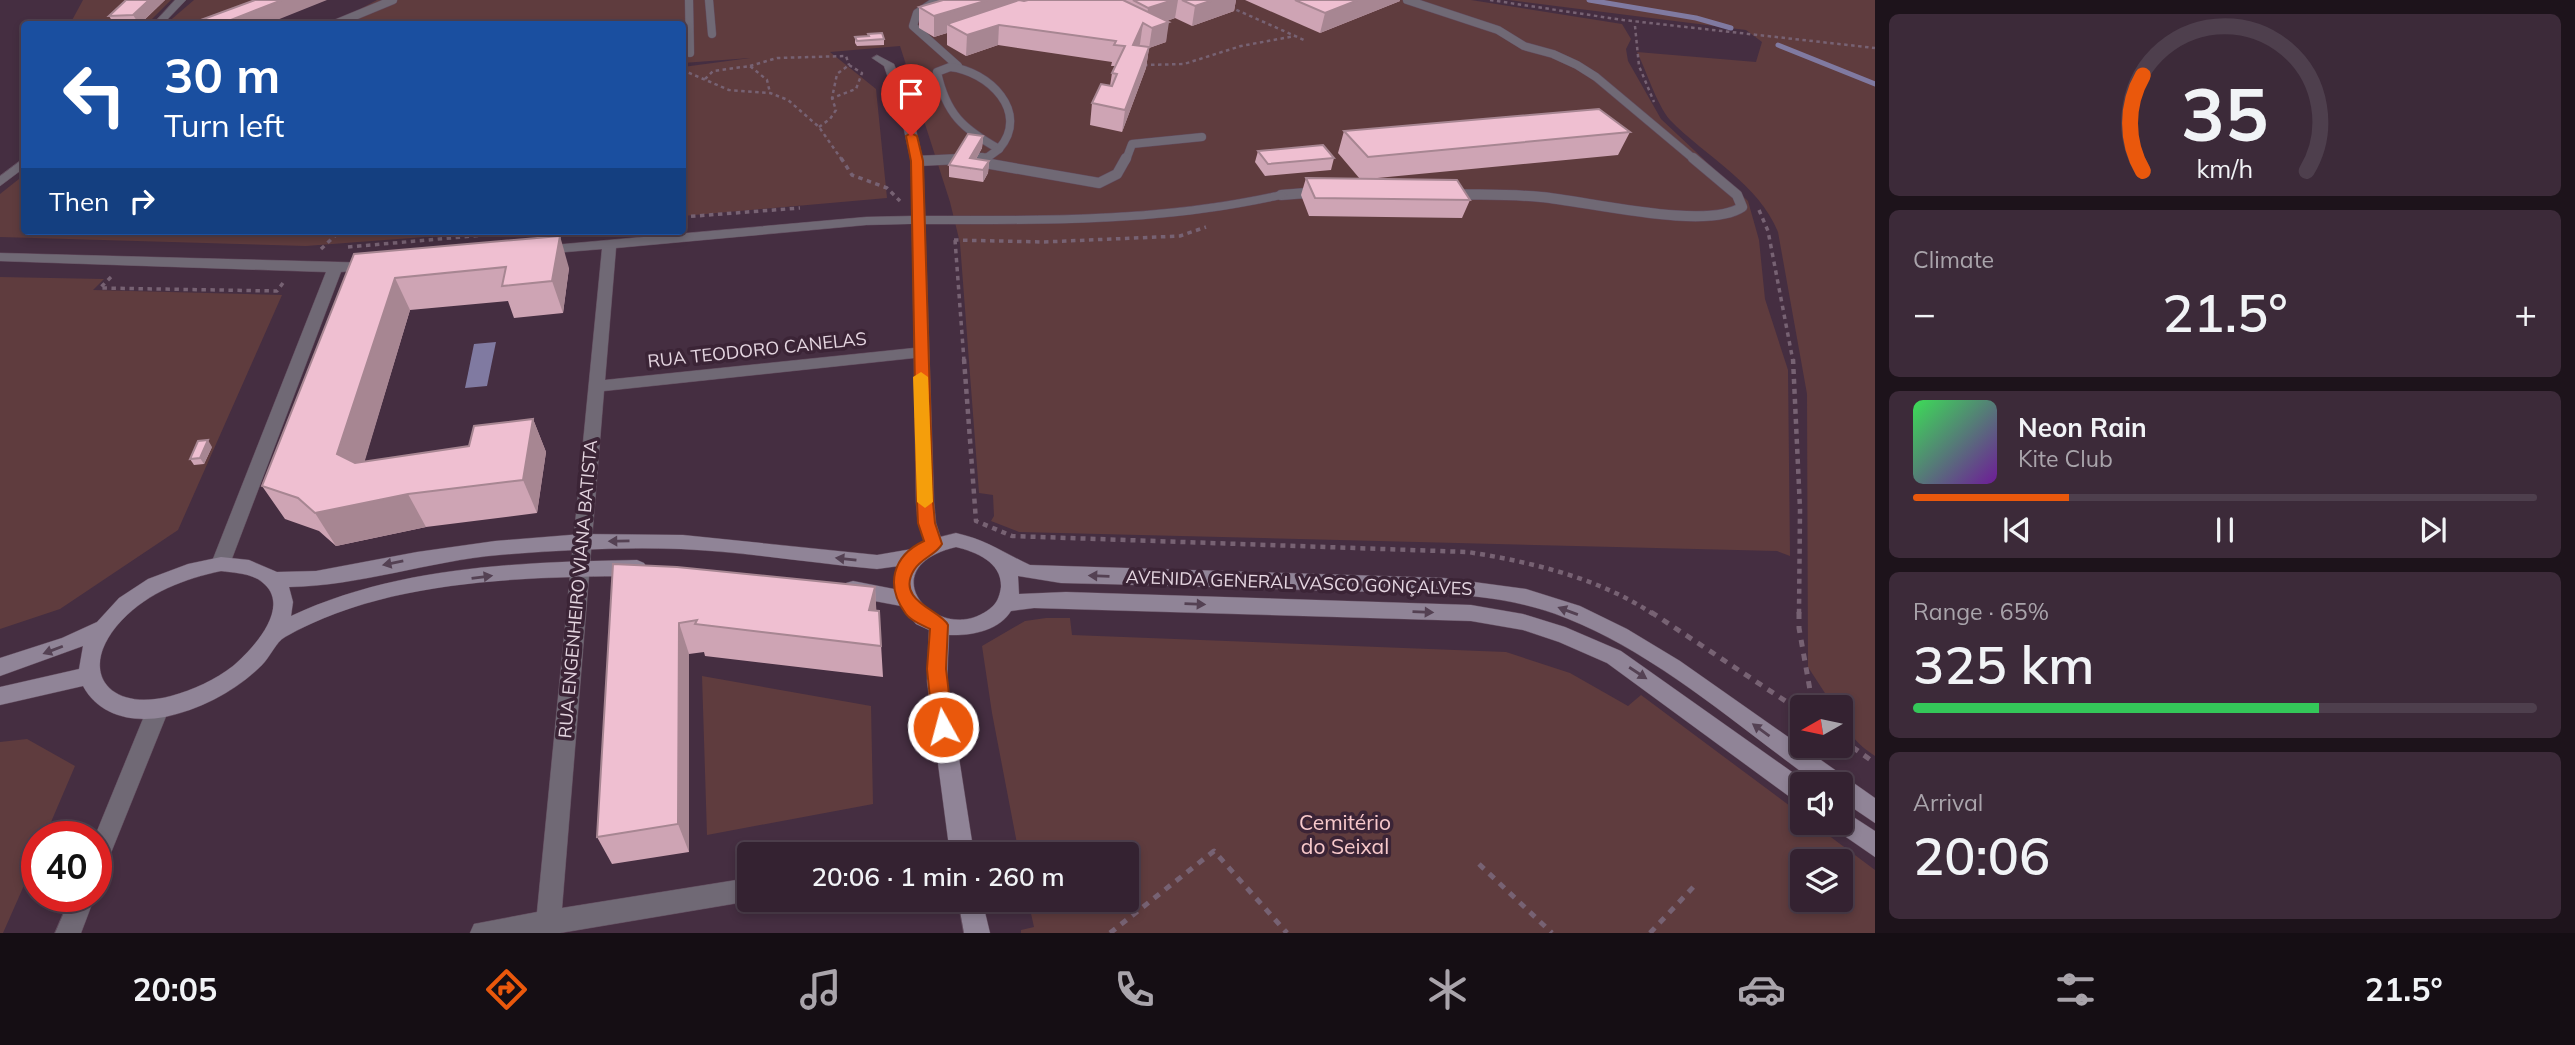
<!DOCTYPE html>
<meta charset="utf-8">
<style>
body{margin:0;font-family:Mulish,sans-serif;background:#3c2a39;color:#f1f3f6;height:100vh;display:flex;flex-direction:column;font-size:26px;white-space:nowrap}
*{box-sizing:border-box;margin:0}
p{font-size:23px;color:#a9a4ab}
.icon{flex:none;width:38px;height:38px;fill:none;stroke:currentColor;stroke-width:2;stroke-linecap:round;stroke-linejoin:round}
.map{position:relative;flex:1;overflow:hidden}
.details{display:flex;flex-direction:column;gap:14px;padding:14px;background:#1d131b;width:700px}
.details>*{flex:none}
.guide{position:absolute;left:21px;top:21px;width:665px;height:214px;border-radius:7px;box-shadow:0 4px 10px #0003,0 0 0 2px #4e3f4d;background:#1a4fa0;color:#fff;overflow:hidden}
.needle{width:46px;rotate:261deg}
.controls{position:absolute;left:1790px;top:695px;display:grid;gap:14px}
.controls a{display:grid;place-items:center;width:63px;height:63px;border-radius:7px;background:#342231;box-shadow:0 4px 10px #0003,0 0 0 2px #4e3f4d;font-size:35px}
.speed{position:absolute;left:21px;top:821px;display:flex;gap:14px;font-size:35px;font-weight:700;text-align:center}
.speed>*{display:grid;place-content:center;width:91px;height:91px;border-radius:50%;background:#342231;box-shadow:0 4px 10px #0003,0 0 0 2px #4e3f4d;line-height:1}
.speed .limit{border:10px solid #d22;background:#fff;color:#111}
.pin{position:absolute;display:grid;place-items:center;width:60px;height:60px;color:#fff;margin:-72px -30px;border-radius:50% 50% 50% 0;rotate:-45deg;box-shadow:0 0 7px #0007}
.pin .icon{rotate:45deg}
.me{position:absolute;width:77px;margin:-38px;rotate:353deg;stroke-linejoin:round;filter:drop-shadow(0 0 5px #0008)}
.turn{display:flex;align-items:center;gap:24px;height:147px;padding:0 28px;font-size:32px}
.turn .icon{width:91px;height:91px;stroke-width:2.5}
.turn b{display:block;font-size:49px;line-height:60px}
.then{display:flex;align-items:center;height:66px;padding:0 28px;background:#0003;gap:14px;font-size:26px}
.big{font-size:52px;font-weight:600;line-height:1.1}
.details .tile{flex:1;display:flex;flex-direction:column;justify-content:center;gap:10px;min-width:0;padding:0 24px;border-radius:10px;background:#3c2a39}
.details .dial{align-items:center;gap:0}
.dial svg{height:182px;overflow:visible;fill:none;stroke:#4e3f4d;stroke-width:7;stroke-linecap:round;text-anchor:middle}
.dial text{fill:#f1f3f6;stroke:none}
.song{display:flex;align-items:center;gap:21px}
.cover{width:84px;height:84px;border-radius:10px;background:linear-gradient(135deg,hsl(130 70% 55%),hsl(280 70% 35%))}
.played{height:7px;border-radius:4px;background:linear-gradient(90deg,#ea580c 25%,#4e3f4d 25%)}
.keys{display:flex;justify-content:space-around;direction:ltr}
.heat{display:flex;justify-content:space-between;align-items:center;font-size:38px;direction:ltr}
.charge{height:10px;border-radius:5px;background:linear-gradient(90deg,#34c759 65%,#4e3f4d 0)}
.trip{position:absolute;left:737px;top:842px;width:402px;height:70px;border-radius:7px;background:#342231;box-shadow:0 4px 10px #0003,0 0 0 2px #4e3f4d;font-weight:600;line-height:70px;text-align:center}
.menu{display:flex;height:112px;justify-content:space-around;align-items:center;background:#150e14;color:#a9a4ab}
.menu .icon{width:49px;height:49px}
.menu .current{color:#ea580c}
.menu b{font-size:32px;color:#f1f3f6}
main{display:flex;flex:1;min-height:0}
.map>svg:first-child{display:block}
.green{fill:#5f3c3e;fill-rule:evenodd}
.water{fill:#807aa1}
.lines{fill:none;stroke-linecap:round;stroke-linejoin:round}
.stream{stroke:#807aa1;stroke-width:5}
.lane-far1-casing{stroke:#624c5e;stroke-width:9}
.lane-casing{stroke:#624c5e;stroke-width:11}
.street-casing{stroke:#624c5e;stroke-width:1}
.secondary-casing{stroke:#624c5e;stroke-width:1}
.path-far3{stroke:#776273;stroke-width:2.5;stroke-dasharray:3.5 3.5;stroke-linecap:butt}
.path-far2{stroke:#776273;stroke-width:3.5;stroke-dasharray:4.5 4.5;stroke-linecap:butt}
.path-far1{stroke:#776273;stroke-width:4.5;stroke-dasharray:5 5;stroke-linecap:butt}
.path{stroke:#776273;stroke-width:5;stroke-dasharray:7 7;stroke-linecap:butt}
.lane-far1{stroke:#706975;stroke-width:8}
.lane{stroke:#706975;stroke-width:10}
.street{fill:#706975;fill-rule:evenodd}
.secondary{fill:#908497;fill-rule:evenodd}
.wall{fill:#cea4b4}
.shaded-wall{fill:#a78692}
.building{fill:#efbfd1;stroke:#a78692;stroke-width:2}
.oneway{fill:#544153}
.route{fill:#ea580c;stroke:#983908;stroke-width:2}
.slow{fill:#f59e0b}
.labels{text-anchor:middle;stroke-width:7;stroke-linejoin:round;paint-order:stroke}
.street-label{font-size:18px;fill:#e5d6e1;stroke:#3b2436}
.near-park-label{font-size:21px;fill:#f8c9cb;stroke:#3b2436}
</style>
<main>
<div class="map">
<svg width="1875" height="933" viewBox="0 0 1875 933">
<rect width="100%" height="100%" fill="#452e41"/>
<!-- green -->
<g class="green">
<path d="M83 0H171L147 24H70Z"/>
<path d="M194 0H278L223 24H166Z"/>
<path d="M377 0H1471L1622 24 1631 39 1626 49 1628 61 1661 119 1748 201 1759 240 1765 299 1788 370 1790 556 1777 551 1019 532 991 521 994 516 993 495 979 493 960 243 950 202 900 46 830 52 876 89 887 198 683 216V67L750 58 683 63 682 24H332Z"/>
<path d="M1509 0H1875V756C1858 745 1841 728 1841 707H1834L1808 667 1807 394 1778 232C1759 184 1705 156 1670 120 1657 105 1646 70 1637 52L1756 62 1762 42 1746 30Z"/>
<path d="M24 175V231H503L306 246 0 237V194Z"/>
<path d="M0 277 104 279 93 290 282 295 178 530 60 609 0 629Z"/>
<path d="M1046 618H1070L1072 635 1506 652 1570 673 1628 706 1641 695 1802 815V822L1812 823 1875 870V933H1021V930L1034 927 1028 900H1127V854H1019L992 713 982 646 1025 621ZM1802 861H1841V900H1802Z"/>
<path d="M702 676 871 706 873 804 707 835Z"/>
<path d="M27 739 75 766 45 836H37V856L3 933H0V742Z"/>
</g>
<!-- water -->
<path class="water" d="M496 342 487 386 465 388 474 344Z"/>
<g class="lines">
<!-- stream -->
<g class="stream">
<path d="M1589 0 1696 18 1731 28"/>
<path d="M1778 45 1875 84"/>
</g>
<!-- lane-far1 casing -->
<g class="lane-far1-casing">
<g id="lane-far1">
<path d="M689 0 690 53"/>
<path d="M709 0 712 34"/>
<path d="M937 0 917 13 913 26 958 66"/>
<path d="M1407 0 1498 30 1524 46 1553 54 1577 65 1596 77 1695 160"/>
<path d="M335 24 393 0"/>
<path d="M950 67C988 71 1031 112 999 149 963 129 946 114 937 72Z"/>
<path d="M924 160H959"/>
<path d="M972 160 988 157 999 149"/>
<path d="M1126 160 1132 144 1202 137"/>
</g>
</g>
<!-- lane casing -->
<g class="lane-casing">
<g id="lane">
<path d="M917 161 982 158"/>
<path d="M979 162 1099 183 1117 174 1126 158"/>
<path d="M1449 194C1479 195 1510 194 1541 197 1587 201 1707 231 1742 207L1737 195 1693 158"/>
<path d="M1281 195 1319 192"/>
</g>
</g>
<!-- street casing -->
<g class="street-casing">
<g id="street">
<path d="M175 0H186L163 24H153Z"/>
<path d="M877 55 894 64 912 112 923 161 925 216C1048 216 1159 218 1281 191L1288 195 1281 199C1159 226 1049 224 925 224L934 502 936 523 943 544 941 549 934 551 927 549 918 523 916 502 914 358 604 391 562 908 749 878V900H756L560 933H470L474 924 537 912 602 249 542 254 535 250 542 246 866 217 912 216 911 161 900 112 884 66 872 58ZM912 224 914 348 605 380 616 248 866 225Z"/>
<path d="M24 158V168L0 186V176Z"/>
<path d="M0 253 376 263V269L341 272 228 569 221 571 214 569 211 564 326 272 0 261Z"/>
<path d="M158 700 166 702 169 709 104 870 96 874 95 836 147 709 150 702Z"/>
<path d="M71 896H95L81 933H55Z"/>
</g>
</g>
<!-- secondary casing -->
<g class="secondary-casing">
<g id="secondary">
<path d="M956 533C987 540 1002 552 1030 565L1444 578 1526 589 1580 606 1627 629 1680 661 1875 798V823L1841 800V784H1818C1739 727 1657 654 1566 618 1495 589 1412 593 1336 591 1245 588 1153 585 1061 583L1018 576 1019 594 1066 592 1471 605 1523 614 1565 627 1621 651 1809 784H1802V802L1794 800 1607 663 1559 642 1523 630 1471 621 1034 608 1011 611C999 631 970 636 949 635L947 681 974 854H950L927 681 929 630 916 624 901 606 853 597 846 595 843 589 846 583 853 581 894 589 895 573 899 566 877 569C812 563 746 552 681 549 620 547 560 550 499 555 429 561 359 586 289 587L293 602 291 616C398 566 521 562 637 560L644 563 647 568 644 573 637 576C524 577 386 579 285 637 276 642 270 657 262 665 236 691 201 709 165 717 133 723 99 716 83 686L0 705V687L79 669 83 646 0 676V658L62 638 97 622 119 598 148 579 188 564 221 557 249 560 277 572 316 571 417 552 495 541 582 534 683 535 877 555 912 549 924 541ZM956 547C976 552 1002 562 1001 587 1000 594 998 601 993 606 943 652 864 569 956 547ZM221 571C234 573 251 573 262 582 293 606 253 649 233 666 215 680 193 690 171 696 108 713 75 670 122 620 149 592 184 579 221 571Z"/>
<path d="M1841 809 1875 831V857L1833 828 1830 822H1841Z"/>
<path d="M958 900H982L990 933H964Z"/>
</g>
</g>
<!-- path-far3 -->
<g class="path-far3">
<path d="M1490 0 1623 20 1875 48"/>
<path d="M1230 7 1304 40"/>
<path d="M1635 26 1639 66 1654 102"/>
<path d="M849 65 862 73 856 89 832 98 837 74Z"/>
<path d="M1144 65 1184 64 1241 46 1295 36"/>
<path d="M750 66 777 58 846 56 849 65"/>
<path d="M682 73 687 72 729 90 770 93 788 100 819 127 842 160"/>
<path d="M705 79 713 71 750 66 767 80 770 93"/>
<path d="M819 127 830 119 836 110 832 98"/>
</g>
<!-- path-far2 -->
<g class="path-far2">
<path d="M841 158 852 175 887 188 900 201"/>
<path d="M1759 210 1768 231 1793 361"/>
<path d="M682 217 800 208"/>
<path d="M954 240 1044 242 1180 236 1206 227"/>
<path d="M955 240 964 361"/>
<path d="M348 247 530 231"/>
<path d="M321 249 340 231"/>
<path d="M111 277 100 288 277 291 283 283"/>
</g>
<!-- path-far1 -->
<g class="path-far1">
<path d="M964 359 976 521 1012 536 1468 552C1531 562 1599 578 1653 614"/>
<path d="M1793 359 1800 509 1799 614"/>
</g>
<!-- path -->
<g class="path">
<path d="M1651 612 1802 712"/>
<path d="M1799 612V628L1813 707"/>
<path d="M1841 739 1875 763"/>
<path d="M1479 864 1552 933"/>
<path d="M1110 933 1214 851 1287 933"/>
<path d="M1650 933 1698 882"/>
</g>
<!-- lane-far1 -->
<use href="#lane-far1" class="lane-far1"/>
<!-- lane -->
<use href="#lane" class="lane"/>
<!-- street -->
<use href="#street" class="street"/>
<!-- secondary -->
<use href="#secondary" class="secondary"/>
</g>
<!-- wall -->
<g class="wall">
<path d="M126 0H165L140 24H114L109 16Z"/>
<path d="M943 0H1236L1234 11 1192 26 1175 18 1167 21 1166 42 1149 48 1146 68 1122 132 1090 125 1092 103 1110 86 1112 73 1115 66H1111L1112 62 998 45 966 56 947 45V33L934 37 919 28V7Z"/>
<path d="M1245 0H1400V1L1320 33Z"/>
<path d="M868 34 884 39V45L857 46 855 43V37L868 36Z"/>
<path d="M1344 131 1630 132 1618 155 1367 179 1470 200 1462 218 1309 216 1301 195 1306 178 1360 179 1338 153Z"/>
<path d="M983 136 982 148 976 159 989 161 988 173 983 182 949 177V165Z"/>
<path d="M1258 151 1334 158 1331 170 1265 176 1255 162Z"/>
<path d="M354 254 569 268 563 313 514 318 508 301 410 310 364 462 469 446 533 419 546 452 537 513 426 527 336 546 319 531 285 519 262 486Z"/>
<path d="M212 447 204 464 194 465 190 459Z"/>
<path d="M613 564 875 587 876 611H879L883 677 705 656 704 652 689 654V852L612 864 597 837Z"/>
</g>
<!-- shaded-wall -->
<g class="shaded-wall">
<path d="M149 0H165L140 24H139L133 15Z"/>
<path d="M282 0H327L267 24H230L228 21Z"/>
<path d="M988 0H1016V11L947 24V33L934 37V16Z"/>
<path d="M1173 0H1178L1175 18 1150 27 1146 25 1148 8Z"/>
<path d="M1213 0H1236L1234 11 1192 26 1195 6Z"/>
<path d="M1358 0H1400V1L1320 33 1325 13Z"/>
<path d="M1169 22 1166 42 1149 48 1146 68 1122 132 1125 110 1149 48 1152 28Z"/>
<path d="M1143 23 1140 44 1130 66 1133 45Z"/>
<path d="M999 25 998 45 966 56 967 35Z"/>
<path d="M983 136 982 148 970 170V158Z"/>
<path d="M989 161 988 173 983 182V170Z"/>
<path d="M560 236 569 268 563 313 552 281Z"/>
<path d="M395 278 410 310 357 487 337 454Z"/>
<path d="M533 419 546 452 537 513 523 480Z"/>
<path d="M208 440 212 447 204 464 200 458Z"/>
<path d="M408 494 426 527 336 546 315 513Z"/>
<path d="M875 587 877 620 869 610Z"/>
<path d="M679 623 689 654V852L678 824Z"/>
</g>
<!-- building -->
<g class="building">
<path d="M126 0H149L133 15 109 16Z"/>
<path d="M255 0H282L228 21 234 24H190Z"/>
<path d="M943 0H988L934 16 919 7Z"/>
<path d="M1019 0 1024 1 1028 0H1123L1169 22 1152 28 1143 23 1133 45 1149 47 1125 110 1092 103 1101 84 1112 86 1117 74 1112 73 1125 46 1114 45 1116 41 999 25 967 35 947 24Z"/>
<path d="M1133 0H1173L1148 8Z"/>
<path d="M1182 0H1213L1195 6Z"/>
<path d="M1295 0H1358L1325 13Z"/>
<path d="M882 33 884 39 857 41 855 37 869 36 868 34Z"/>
<path d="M1599 109 1630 132 1368 157 1344 131Z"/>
<path d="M968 134 983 136 970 158 989 161 983 170 949 165Z"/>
<path d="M1323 145 1334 158 1268 164 1258 151Z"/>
<path d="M1306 178 1457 180 1470 200 1315 198Z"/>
<path d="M560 236 552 281 502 286 506 267 395 278 337 454 355 463 469 446 474 426 533 419 523 480 408 494 315 513 298 498 262 486 354 254Z"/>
<path d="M208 440 200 458 190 459 198 441Z"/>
<path d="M613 564 677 567 875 587 869 610 879 611 881 646 695 624 697 620 679 623 678 824 597 837Z"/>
</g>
<!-- one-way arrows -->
<defs><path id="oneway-solid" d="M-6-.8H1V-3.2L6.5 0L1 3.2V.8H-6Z" transform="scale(1.75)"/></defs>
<g class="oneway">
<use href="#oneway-solid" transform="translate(619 541) rotate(179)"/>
<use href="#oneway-solid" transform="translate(846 559) rotate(-174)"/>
<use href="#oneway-solid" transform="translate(393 563) rotate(169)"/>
<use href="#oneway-solid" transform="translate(1099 576) rotate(-178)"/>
<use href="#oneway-solid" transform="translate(482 577) rotate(-7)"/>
<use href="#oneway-solid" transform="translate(1195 604) rotate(2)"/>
<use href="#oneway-solid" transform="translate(1568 611) rotate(-160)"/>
<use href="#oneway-solid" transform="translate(1423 612) rotate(2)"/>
<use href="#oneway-solid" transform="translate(53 650) rotate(159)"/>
<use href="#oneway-solid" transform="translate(1638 673) rotate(33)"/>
<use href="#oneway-solid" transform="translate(1761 730) rotate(-144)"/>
</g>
<!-- route -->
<path class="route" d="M911 133 917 136 923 161 933 502 935 523 942 544C936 555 921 558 914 570 895 601 941 610 948 625L946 669 953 727 950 733 943 736 936 733 933 727 927 669 930 629C922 625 911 621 906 614 885 586 892 556 924 541L918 523 917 502 911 161 906 136Z"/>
<!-- slow -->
<path class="slow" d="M921 372 928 377 933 502 925 508 917 502 913 377Z"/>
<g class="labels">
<!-- street labels -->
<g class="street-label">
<text transform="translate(757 350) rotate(-6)" y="6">RUA TEODORO CANELAS</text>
<text transform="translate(1299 583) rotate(2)" y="6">AVENIDA GENERAL VASCO GONÇALVES</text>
<text transform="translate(578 589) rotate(-85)" y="6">RUA ENGENHEIRO VIANA BATISTA</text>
</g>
<!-- near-park labels -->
<g class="near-park-label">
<text x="1345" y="830">Cemitério<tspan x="1345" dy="24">do Seixal</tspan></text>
</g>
</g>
</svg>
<div class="controls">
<a><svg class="needle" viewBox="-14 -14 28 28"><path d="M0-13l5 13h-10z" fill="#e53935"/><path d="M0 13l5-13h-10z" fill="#a9a4ab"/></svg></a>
<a><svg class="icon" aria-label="sound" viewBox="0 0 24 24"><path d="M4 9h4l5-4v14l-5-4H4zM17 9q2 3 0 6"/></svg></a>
<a><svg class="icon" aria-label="layers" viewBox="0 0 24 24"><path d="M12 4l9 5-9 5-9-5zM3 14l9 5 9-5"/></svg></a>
</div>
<div class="speed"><div class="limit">40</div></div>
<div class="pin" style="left:911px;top:136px;background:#d93025"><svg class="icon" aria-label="arrive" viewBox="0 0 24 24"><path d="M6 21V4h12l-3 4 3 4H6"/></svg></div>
<svg class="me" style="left:943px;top:727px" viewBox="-20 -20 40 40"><circle r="17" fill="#ea580c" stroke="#fff" stroke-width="3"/><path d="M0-11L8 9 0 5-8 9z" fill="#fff"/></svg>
<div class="trip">20:06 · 1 min · 260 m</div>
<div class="guide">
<div class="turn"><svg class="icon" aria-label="left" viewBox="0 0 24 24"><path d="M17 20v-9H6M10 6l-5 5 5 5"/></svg><div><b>30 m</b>Turn left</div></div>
<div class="then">Then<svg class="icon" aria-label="right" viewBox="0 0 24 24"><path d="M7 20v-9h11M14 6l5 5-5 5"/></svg></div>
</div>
</div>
<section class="details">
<div class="tile dial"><svg viewBox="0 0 100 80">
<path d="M14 69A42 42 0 1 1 86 69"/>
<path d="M14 69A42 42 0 0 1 14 27" stroke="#ea580c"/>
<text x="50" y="56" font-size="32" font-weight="700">35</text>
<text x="50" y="72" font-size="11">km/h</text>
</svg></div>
<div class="tile"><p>Climate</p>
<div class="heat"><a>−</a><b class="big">21.5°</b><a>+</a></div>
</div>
<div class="tile">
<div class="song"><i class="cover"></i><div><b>Neon Rain</b><p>Kite Club</p></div></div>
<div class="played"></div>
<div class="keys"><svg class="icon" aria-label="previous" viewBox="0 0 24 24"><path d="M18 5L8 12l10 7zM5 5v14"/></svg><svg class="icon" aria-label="pause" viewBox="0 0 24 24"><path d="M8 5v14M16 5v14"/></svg><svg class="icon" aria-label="next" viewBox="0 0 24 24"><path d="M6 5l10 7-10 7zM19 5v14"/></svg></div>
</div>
<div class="tile"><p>Range · 65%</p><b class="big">325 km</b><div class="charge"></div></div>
<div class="tile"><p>Arrival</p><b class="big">20:06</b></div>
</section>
</main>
<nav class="menu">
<b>20:05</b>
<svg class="icon current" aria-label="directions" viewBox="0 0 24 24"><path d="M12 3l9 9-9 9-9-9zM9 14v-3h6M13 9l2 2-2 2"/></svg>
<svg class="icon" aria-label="music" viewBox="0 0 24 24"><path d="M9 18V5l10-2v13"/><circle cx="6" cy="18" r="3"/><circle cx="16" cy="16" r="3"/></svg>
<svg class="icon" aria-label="phone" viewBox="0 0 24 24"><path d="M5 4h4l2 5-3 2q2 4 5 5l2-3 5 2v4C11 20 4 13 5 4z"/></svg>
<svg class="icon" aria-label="climate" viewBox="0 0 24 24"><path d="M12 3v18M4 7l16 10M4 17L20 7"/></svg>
<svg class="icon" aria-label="car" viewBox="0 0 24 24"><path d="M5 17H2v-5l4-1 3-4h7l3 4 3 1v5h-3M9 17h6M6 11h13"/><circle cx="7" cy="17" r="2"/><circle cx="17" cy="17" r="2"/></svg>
<svg class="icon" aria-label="filters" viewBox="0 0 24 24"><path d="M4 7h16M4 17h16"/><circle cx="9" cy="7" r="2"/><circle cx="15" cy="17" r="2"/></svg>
<b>21.5°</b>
</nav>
